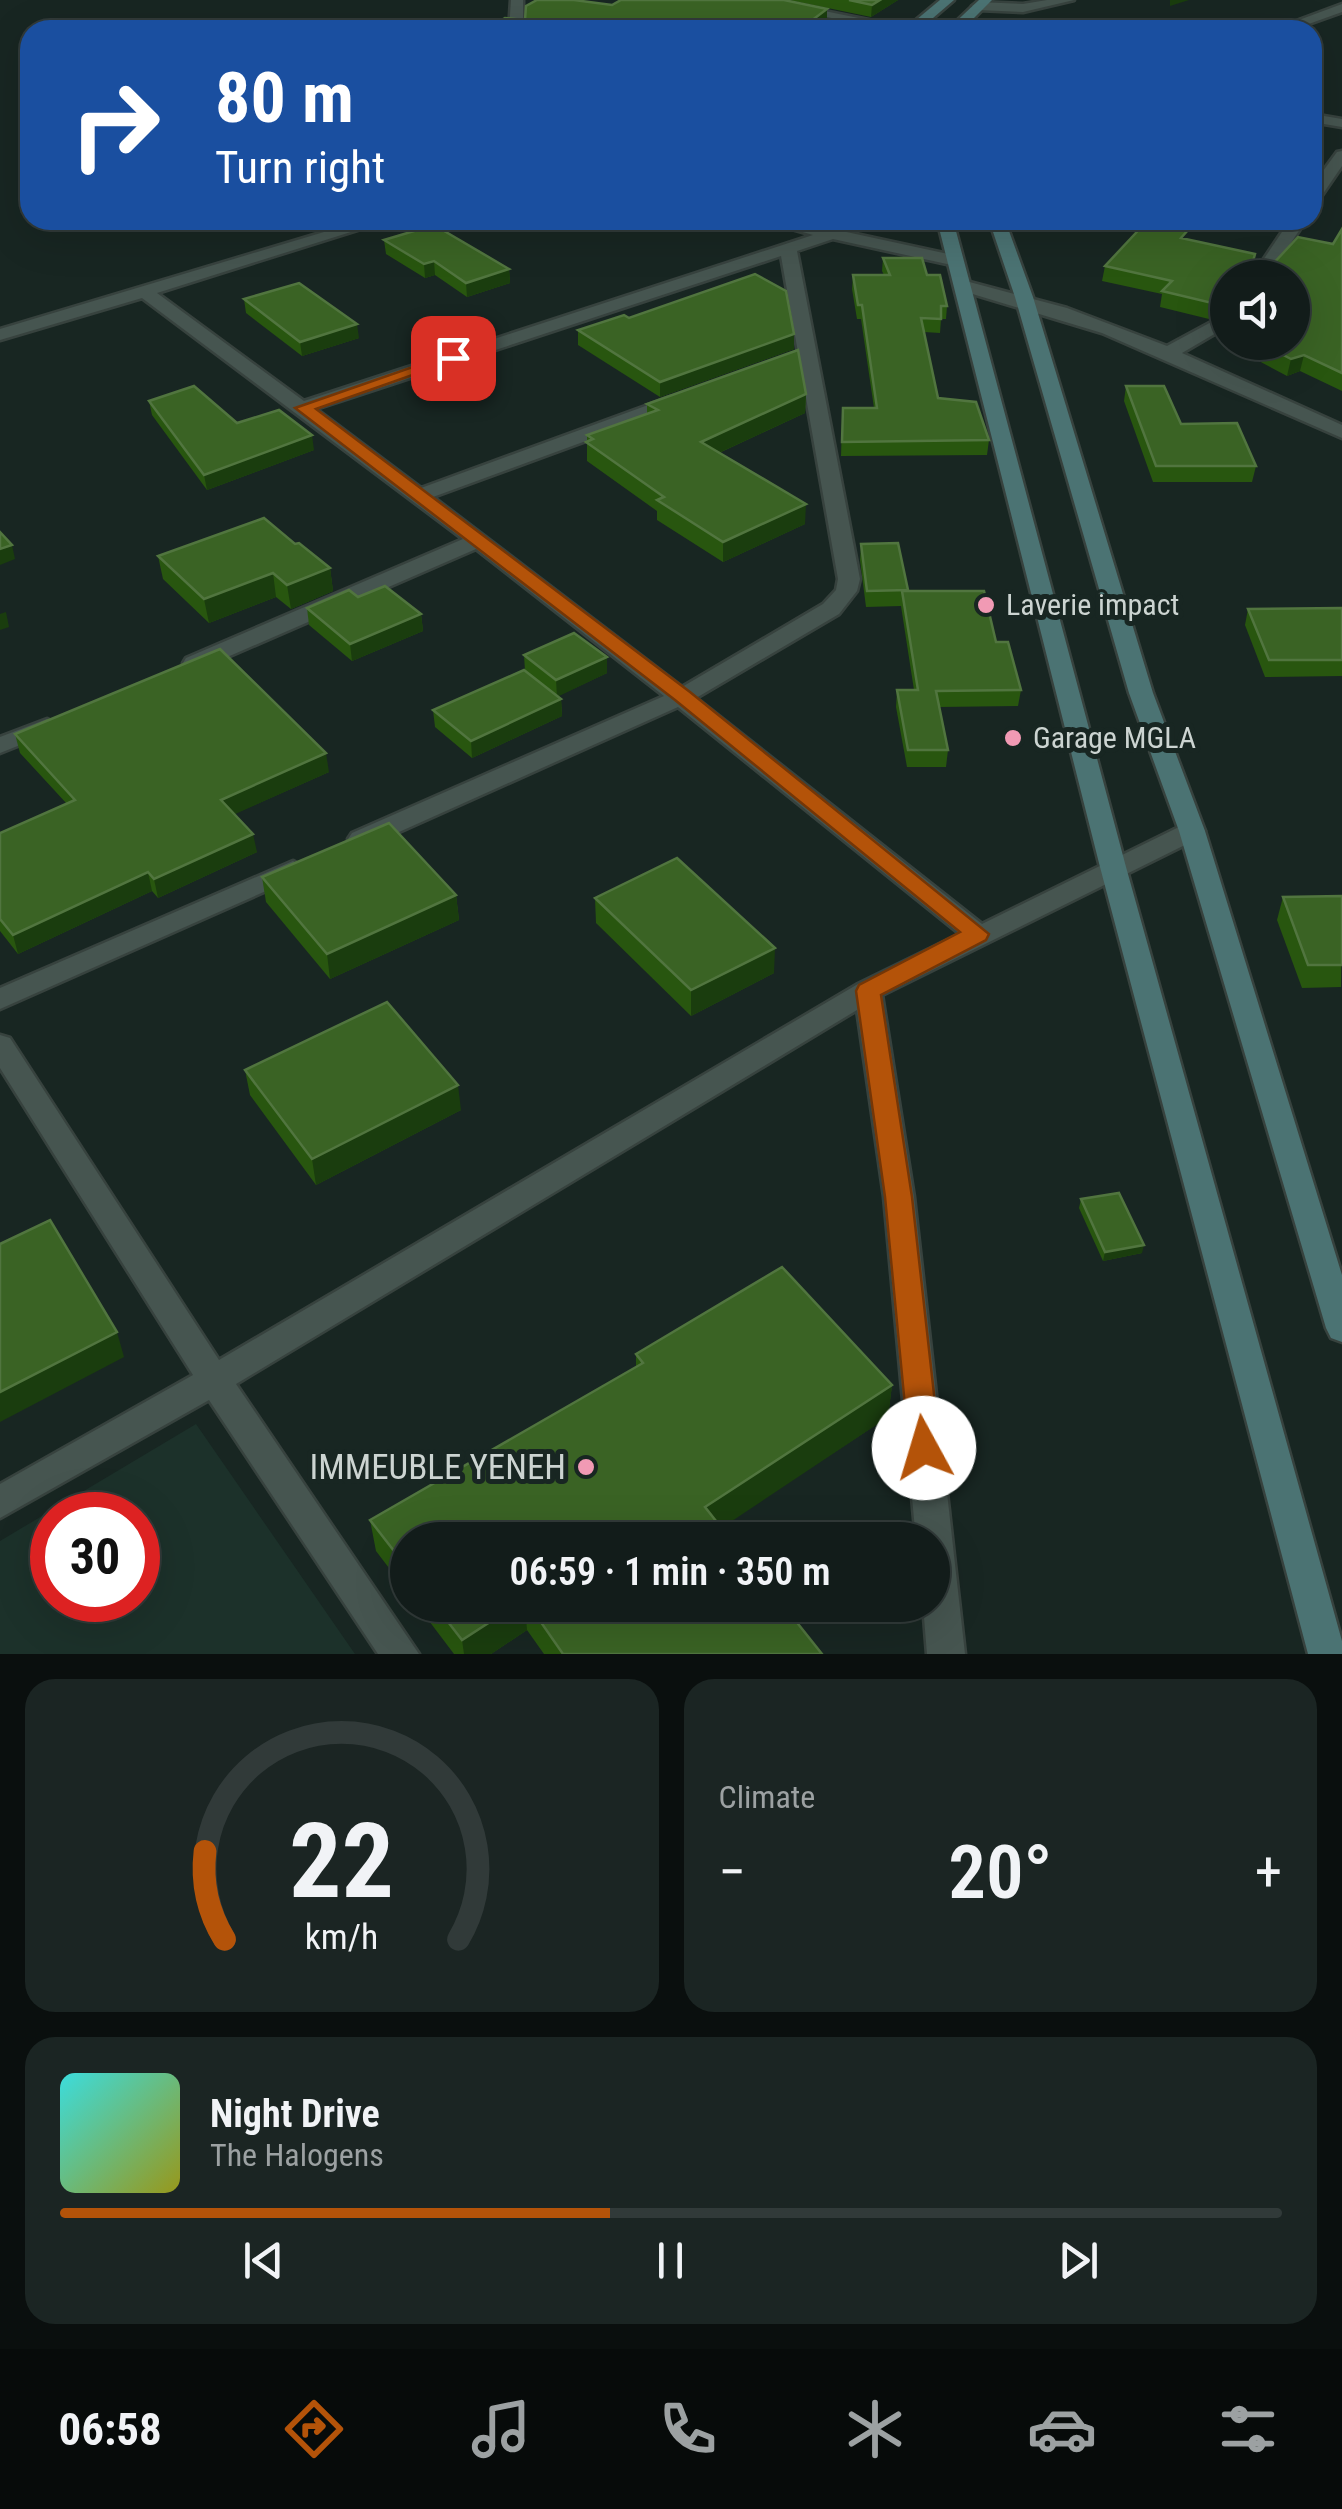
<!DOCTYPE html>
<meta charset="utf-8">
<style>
body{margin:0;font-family:"Roboto Condensed",sans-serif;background:#1b2523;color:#f1f3f6;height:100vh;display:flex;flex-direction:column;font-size:38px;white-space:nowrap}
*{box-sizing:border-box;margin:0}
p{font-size:32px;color:#9ca1a2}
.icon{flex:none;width:55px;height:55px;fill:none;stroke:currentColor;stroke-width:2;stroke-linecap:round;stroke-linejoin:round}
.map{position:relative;height:1654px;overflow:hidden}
.drawer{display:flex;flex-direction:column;gap:25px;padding:25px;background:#0a0f0e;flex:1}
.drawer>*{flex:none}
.banner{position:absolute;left:20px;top:20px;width:1302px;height:210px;border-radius:30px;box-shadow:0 10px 40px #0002,0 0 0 2px #313a39;background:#1a4fa0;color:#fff;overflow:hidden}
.fabs{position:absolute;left:1210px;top:260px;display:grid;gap:20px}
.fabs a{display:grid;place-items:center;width:100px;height:100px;border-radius:50%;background:#121c1a;box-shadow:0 10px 40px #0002,0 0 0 2px #313a39;font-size:50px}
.speed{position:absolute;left:30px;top:1492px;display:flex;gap:20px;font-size:50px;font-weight:700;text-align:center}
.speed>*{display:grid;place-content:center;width:130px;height:130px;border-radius:50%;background:#121c1a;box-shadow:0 10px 40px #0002,0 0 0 2px #313a39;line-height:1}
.speed .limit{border:15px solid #d22;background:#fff;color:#111}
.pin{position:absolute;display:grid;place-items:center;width:85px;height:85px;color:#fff;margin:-42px;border-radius:20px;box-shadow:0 5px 15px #0006}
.me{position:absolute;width:110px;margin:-55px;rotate:354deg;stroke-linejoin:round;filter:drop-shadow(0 0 8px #0008)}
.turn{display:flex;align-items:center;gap:35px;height:210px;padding:0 30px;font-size:45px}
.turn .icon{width:130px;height:130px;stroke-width:2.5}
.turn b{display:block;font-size:70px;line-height:85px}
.big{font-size:75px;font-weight:600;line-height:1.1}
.drawer .tile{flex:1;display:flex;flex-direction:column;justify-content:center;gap:15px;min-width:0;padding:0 35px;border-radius:30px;background:#1b2523}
.drawer .dial{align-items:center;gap:0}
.dial svg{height:260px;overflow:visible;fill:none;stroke:#313a39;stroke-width:7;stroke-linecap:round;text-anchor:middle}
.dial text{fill:#f1f3f6;stroke:none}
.song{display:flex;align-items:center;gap:30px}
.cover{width:120px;height:120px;border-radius:15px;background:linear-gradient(135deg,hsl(180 70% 55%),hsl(60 70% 35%))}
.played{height:10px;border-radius:5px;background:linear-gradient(90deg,#b45309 45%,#313a39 45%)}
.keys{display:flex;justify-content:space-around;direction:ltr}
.heat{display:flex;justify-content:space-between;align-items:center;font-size:55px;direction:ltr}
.drawer .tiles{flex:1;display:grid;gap:25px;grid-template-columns:1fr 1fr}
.tile:last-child{grid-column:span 2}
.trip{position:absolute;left:390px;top:1522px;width:560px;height:100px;border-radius:50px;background:#121c1a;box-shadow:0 10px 40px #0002,0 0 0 2px #313a39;font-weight:600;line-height:100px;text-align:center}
.menu{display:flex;height:160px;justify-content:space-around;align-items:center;background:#070b0a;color:#9ca1a2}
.menu .icon{width:70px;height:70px}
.menu .active{color:#b45309}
.menu b{font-size:45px;color:#f1f3f6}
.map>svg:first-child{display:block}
.built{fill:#1c312a;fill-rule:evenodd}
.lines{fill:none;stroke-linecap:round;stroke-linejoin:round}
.minor-casing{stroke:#37423e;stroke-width:5}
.secondary-casing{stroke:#37423e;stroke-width:5}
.minor{fill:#465550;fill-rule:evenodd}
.secondary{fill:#4b7373;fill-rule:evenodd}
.wall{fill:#28560f}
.shaded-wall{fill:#1a3d0e}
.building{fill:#3a6324;stroke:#51753f;stroke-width:2.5}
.route{fill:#b45309;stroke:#753606;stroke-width:2.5}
.poi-dot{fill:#f19ab4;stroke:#182622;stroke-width:4}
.labels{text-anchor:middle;stroke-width:10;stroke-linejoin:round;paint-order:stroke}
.poi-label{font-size:30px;fill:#ccd4d1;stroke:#182622;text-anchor:start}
.near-poi-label{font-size:35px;fill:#ccd4d1;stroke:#182622;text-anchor:end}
</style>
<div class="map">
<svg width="1342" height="1654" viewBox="0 0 1342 1654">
<rect width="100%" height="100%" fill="#182622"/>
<!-- built -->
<path class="built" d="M196 1424 355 1654H0V1541ZM52 1515H138V1600H52Z"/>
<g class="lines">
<!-- minor casing -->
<g class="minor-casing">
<g id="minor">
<path d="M511 0H523V30H509Z"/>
<path d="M744 0H770L918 30H890Z"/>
<path d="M1047 0H1074L1023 12 978 10 972 6 978 2 1023 4Z"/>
<path d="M1342 4V12L1292 30H1272Z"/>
<path d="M1312 114 1342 119V127L1312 122Z"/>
<path d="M1342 151V166L1318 201 1312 203V186L1337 152Z"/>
<path d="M364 220H389L157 293 304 401 813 235 761 220H791L962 257V265L956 266 833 239 797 251 860 579 857 591 839 614 696 698 982 924 1183 825H1201L1205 831 1201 837 882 995 914 1197 965 1654H927L923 1605H932V1540H916L884 1197 857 1010 236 1384 419 1654H378L209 1400 0 1518V1484L193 1375 0 1068V1035L10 1038 219 1360 858 984 960 934 678 707 370 845H352L348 839 352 833 664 696 476 549 202 668H186L183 663 186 658 463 539 142 298 0 340V329ZM781 256 838 579 836 590 823 604 682 687 433 497 684 405V397H670L421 488 316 409Z"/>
<path d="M1290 220H1306L1268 278H1251Z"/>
<path d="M962 280 1067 308 1167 346 1228 313V326L1182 353 1342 425V438L1102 333 956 289 954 285Z"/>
<path d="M47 719 59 726 55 731 0 753V737Z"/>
<path d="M293 861 306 869 302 875 0 1009V988Z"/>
</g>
</g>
<!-- secondary casing -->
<g class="secondary-casing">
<g id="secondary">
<path d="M940 0H954L919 30H904Z"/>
<path d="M979 0H992L962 30H947Z"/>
<path d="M937 220H953L1126 867 1342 1641V1654H1308L1100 867Z"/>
<path d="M989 220H1005L1033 297 1153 693 1205 831 1342 1275V1342L1331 1338 1326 1328 1179 831 1129 693 1015 297Z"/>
</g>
</g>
<!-- minor -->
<use href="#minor" class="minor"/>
<!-- secondary -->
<use href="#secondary" class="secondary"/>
</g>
<!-- wall -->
<g class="wall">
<path d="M789 0H898L871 17Z"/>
<path d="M1342 229V391L1300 371 1287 376 1229 345 1230 342H1292L1228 278 1209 319 1160 307 1162 294 1102 281 1105 266 1186 239 1253 265 1271 266 1333 244Z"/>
<path d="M384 240 509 269 510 283 467 297 435 275 425 278 386 254Z"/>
<path d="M883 258 927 275 947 306 946 319H941L940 333 924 332 938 398 989 440 987 455 841 456 842 422 874 408 861 319H857L852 289 853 275H884L882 271Z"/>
<path d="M244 299 359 338 302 356 246 313Z"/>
<path d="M629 318 794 349 660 397 578 345V330Z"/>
<path d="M1126 386 1181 424 1256 466 1252 482H1153L1124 401Z"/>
<path d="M806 394 805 413 719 453 805 524 723 562 657 520V511L587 461V435L647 414V404Z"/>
<path d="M149 401 237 423 314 450 207 490 152 415Z"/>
<path d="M295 544 330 568 333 591 291 609 276 597 209 623 163 579 158 556Z"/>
<path d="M861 544 908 591 996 642 1021 690 1018 706 939 707 948 750 946 767H907L896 707 897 690H914L901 606 866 607 860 560Z"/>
<path d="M307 608 421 614 423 631 352 661 309 625Z"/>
<path d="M1342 608V676L1265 677 1245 625 1248 609Z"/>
<path d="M524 655 607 657V673L558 696 561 699 562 716 472 758 435 727 433 710 525 671Z"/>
<path d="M15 734 329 772 234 814 257 852 158 898 152 891 18 954 0 931V833L67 804 20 753Z"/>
<path d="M262 877 456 895 459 920 330 979 266 902Z"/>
<path d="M1342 896 1341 987 1302 988 1277 920 1283 897Z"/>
<path d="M595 898 774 973 691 1016 596 923Z"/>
<path d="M245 1070 461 1110 316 1185 250 1095Z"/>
<path d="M1081 1199 1142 1253 1103 1261 1079 1208Z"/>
<path d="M636 1354 892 1385 888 1417 721 1527 408 1540V1593L376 1551 370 1520 636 1367Z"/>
<path d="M417 1605H783L822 1654H544L527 1630 491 1654H454Z"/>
</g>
<!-- shaded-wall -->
<g class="shaded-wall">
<path d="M880 0H898L871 17 872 5Z"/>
<path d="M1170 0H1189L1170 6Z"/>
<path d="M827 9V21L814 30H799Z"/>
<path d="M434 261 435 275 425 278 424 264Z"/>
<path d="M509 269 510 283 467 297 466 283Z"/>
<path d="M1228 296V310L1209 319 1212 303Z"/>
<path d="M357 324 359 338 302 356 300 342Z"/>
<path d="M794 334V349L660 397V382Z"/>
<path d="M1304 355 1300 371 1287 376 1291 359Z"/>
<path d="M806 394 805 413 701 461V442Z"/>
<path d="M312 435 314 450 207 490 204 475Z"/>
<path d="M806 504 805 524 723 562V542Z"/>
<path d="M12 545 15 559 0 565V549Z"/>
<path d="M330 568 333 591 291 609 287 585Z"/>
<path d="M273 573 276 597 209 623 204 599Z"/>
<path d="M6 612 9 627 0 630V614Z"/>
<path d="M421 614 423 631 352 661 350 644Z"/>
<path d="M607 657V673L557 697 556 680Z"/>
<path d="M561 699 562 716 472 758 471 741Z"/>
<path d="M326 753 329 772 224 819 221 800Z"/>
<path d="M253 834 257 852 158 898 154 879Z"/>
<path d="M148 872 152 891 18 954 13 935Z"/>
<path d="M456 895 459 920 330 979 327 954Z"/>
<path d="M775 948 774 973 691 1016V990Z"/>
<path d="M458 1085 461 1110 316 1185 312 1159Z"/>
<path d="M1144 1245 1142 1253 1103 1261 1105 1252Z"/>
<path d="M117 1332 124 1357 0 1422V1392Z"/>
<path d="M892 1385 888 1417 705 1539V1507Z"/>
<path d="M516 1605H525L527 1630 491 1654H464L462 1640Z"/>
</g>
<!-- building -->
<g class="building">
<path d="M537 0H574L612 5 621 0H784L827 9 799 30H484L505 18 525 20 526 6Z"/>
<path d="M849 0H880L872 5Z"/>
<path d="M1147 221 1188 230 1181 238 1255 254 1252 265 1271 266 1298 237 1333 244 1342 229V373L1304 355 1291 359 1258 342H1292V278H1228V296L1212 303 1162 291 1172 281 1105 266Z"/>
<path d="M434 225 509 269 466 283 434 261 424 264 384 240Z"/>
<path d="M883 258H922L927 275H940L947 306H941V319L921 318 938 398 976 402 989 440 842 442 843 408H877L862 305H858L853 275H890Z"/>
<path d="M755 274 786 291 794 334 660 382 578 330 624 315 629 318Z"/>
<path d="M299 283 357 324 300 342 244 299Z"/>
<path d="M798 350 806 394 701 442 806 504 723 542 657 500 664 497 586 442 593 439 587 435 658 410 647 404Z"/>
<path d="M194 386 237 423 279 410 312 435 204 475 149 401Z"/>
<path d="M1126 386H1164L1181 424 1237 423 1256 466H1156Z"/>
<path d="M264 518 295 544 299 543 330 568 287 585 273 573 204 599 158 556Z"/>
<path d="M0 532 12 545 0 549Z"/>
<path d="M898 543 908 590 867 591 861 544Z"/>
<path d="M385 586 421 614 350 644 307 608 349 590 358 597Z"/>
<path d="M902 591H984L996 642H1008L1021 690 936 691 948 750H908L897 690H918Z"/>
<path d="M1342 608V660H1269L1248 609Z"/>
<path d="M574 633 607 657 556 680 524 655Z"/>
<path d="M220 649 326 753 221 800 253 834 154 879 148 872 13 935 0 919V833L75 800 15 734Z"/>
<path d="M524 670 561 699 471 741 433 710Z"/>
<path d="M389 823 456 895 327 954 262 877Z"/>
<path d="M677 858 775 948 691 990 595 898Z"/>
<path d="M1342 896V965H1308L1283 897Z"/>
<path d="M387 1002 458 1085 312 1159 245 1070Z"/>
<path d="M1119 1193 1144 1245 1105 1252 1081 1199Z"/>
<path d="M50 1220 117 1332 0 1392V1244Z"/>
<path d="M782 1267 892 1385 705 1507 731 1540H408V1569L370 1520 643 1363 636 1354Z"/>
<path d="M435 1605H516L462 1640Z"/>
<path d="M529 1605H783L822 1654H563Z"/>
</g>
<!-- route -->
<path class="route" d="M447 355 461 358 316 409 690 692 989 934 986 940 881 995 912 1197 940 1448 935 1457 924 1461 913 1457 909 1448 885 1197 856 991 859 985 960 932 675 700 295 408Z"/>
<!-- markers -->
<g class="poi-dot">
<circle cx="986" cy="605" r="10"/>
<circle cx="1013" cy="738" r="10"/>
<circle cx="586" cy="1467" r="10"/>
</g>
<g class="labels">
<!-- poi labels -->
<g class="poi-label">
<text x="1006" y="615">Laverie impact</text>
<text x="1033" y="748">Garage MGLA</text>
</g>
<!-- near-poi labels -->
<g class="near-poi-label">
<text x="566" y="1479">IMMEUBLE YENEH</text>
</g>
</g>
</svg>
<div class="fabs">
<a><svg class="icon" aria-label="sound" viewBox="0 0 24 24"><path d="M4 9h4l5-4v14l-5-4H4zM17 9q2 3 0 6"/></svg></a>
</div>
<div class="speed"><div class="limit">30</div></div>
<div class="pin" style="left:453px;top:358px;background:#d93025"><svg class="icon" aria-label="arrive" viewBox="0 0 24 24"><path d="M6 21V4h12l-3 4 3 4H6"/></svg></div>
<svg class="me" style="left:924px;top:1448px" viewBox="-20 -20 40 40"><circle r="19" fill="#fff"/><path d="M0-13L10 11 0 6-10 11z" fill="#b45309"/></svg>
<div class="trip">06:59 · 1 min · 350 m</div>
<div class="banner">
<div class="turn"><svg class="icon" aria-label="right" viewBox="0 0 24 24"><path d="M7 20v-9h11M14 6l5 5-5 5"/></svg><div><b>80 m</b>Turn right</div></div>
</div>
</div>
<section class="drawer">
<div class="tiles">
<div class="tile dial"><svg viewBox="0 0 100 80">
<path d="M14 69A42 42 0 1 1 86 69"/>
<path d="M14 69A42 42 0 0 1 8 42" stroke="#b45309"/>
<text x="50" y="56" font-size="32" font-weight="700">22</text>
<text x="50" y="72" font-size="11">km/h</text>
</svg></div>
<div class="tile"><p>Climate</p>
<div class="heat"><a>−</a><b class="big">20°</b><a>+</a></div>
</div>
<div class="tile">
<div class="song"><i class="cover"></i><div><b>Night Drive</b><p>The Halogens</p></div></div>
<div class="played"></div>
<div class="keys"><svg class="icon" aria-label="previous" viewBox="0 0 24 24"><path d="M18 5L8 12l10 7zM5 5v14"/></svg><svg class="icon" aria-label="pause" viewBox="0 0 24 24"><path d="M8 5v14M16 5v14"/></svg><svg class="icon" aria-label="next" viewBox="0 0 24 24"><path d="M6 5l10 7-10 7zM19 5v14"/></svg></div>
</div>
</div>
</section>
<nav class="menu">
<b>06:58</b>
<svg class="icon active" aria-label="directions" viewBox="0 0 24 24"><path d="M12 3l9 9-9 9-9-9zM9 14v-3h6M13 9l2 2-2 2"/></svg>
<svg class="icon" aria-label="music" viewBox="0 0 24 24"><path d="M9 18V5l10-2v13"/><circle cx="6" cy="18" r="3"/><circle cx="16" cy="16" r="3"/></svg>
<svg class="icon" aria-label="phone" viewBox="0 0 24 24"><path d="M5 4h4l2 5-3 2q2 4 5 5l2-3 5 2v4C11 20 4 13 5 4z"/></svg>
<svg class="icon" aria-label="climate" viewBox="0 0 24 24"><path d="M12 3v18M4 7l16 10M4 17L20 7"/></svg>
<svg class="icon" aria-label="car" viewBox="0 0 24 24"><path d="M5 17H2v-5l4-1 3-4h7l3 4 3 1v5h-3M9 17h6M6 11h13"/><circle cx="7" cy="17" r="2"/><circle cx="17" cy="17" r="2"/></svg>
<svg class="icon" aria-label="filters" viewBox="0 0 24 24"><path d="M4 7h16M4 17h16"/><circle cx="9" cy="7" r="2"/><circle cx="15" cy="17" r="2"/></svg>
</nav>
